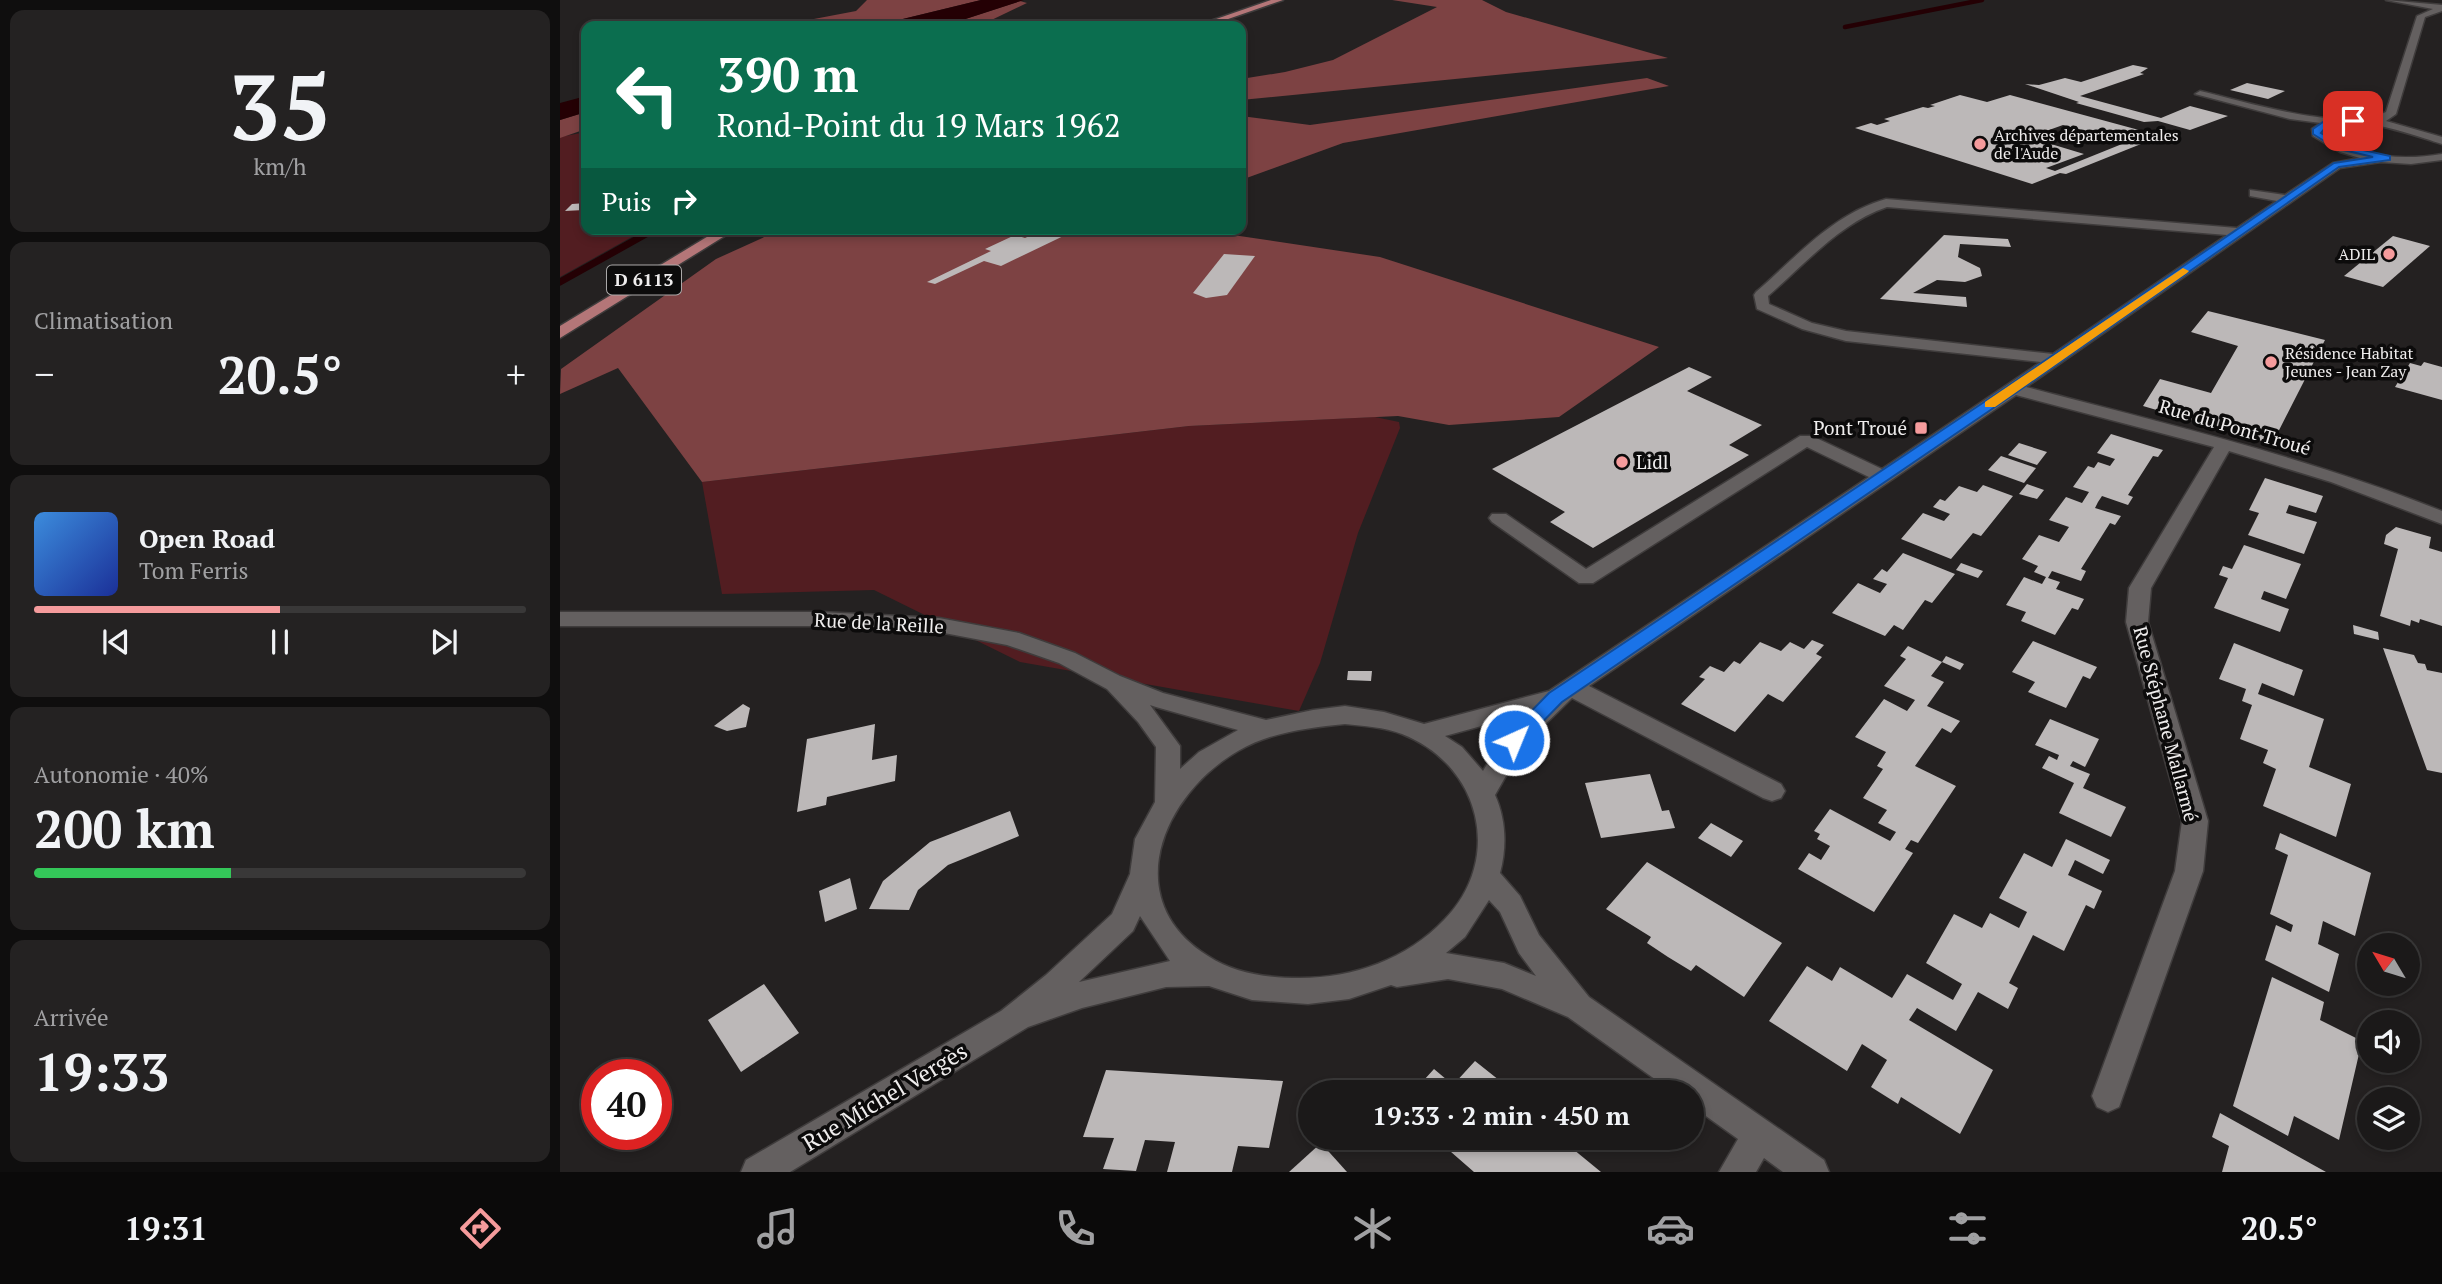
<!DOCTYPE html>
<html lang="fr">
<meta charset="utf-8">
<style>
body{margin:0;font-family:"PT Serif",serif;background:#242222;color:#f1f3f6;height:100vh;display:flex;flex-direction:column;font-size:26px;white-space:nowrap}
*{box-sizing:border-box;margin:0}
p{font-size:23px;color:#a0a0a2}
.icon{flex:none;width:38px;height:38px;fill:none;stroke:currentColor;stroke-width:2;stroke-linecap:round;stroke-linejoin:round}
.map{position:relative;flex:1;overflow:hidden}
.sheet{display:flex;flex-direction:column;gap:10px;padding:10px;background:#0f0e0e;width:560px}
.sheet>*{flex:none}
.hud{position:absolute;left:21px;top:21px;width:665px;height:214px;border-radius:14px;box-shadow:0 4px 10px #0003,0 0 0 2px #393838;background:#0b6e4f;color:#fff;overflow:hidden}
.needle{width:46px;rotate:308deg}
.buttons{position:absolute;left:1797px;top:933px;display:grid;gap:14px}
.buttons a{display:grid;place-items:center;width:63px;height:63px;border-radius:50%;background:#1b1919;box-shadow:0 4px 10px #0003,0 0 0 2px #393838;font-size:35px}
.speed{position:absolute;left:21px;top:1059px;display:flex;gap:14px;font-size:35px;font-weight:700;text-align:center}
.speed>*{display:grid;place-content:center;width:91px;height:91px;border-radius:50%;background:#1b1919;box-shadow:0 4px 10px #0003,0 0 0 2px #393838;line-height:1}
.speed .limit{border:10px solid #d22;background:#fff;color:#111}
.pin{position:absolute;display:grid;place-items:center;width:60px;height:60px;color:#fff;margin:-30px;border-radius:14px;box-shadow:0 4px 10px #0006}
.me{position:absolute;width:77px;margin:-38px;rotate:44deg;stroke-linejoin:round;filter:drop-shadow(0 0 5px #0008)}
.turn{display:flex;align-items:center;gap:24px;height:147px;padding:0 21px;font-size:32px}
.turn .icon{width:91px;height:91px;stroke-width:2.5}
.turn b{display:block;font-size:49px;line-height:60px}
.then{display:flex;align-items:center;height:66px;padding:0 21px;background:#0003;gap:14px;font-size:26px}
.big{font-size:52px;font-weight:700;line-height:1.1}
.sheet .widget{flex:1;display:flex;flex-direction:column;justify-content:center;gap:10px;min-width:0;padding:0 24px;border-radius:14px;background:#242222}
.sheet .dial{align-items:center;gap:0}
.dial b{font-size:91px;line-height:1}
.song{display:flex;align-items:center;gap:21px}
.cover{width:84px;height:84px;border-radius:10px;background:linear-gradient(135deg,hsl(210 70% 55%),hsl(230 70% 35%))}
.played{height:7px;border-radius:4px;background:linear-gradient(90deg,#f59b9c 50%,#393838 50%)}
.keys{display:flex;justify-content:space-around;direction:ltr}
.heat{display:flex;justify-content:space-between;align-items:center;font-size:38px;direction:ltr}
.charge{height:10px;border-radius:5px;background:linear-gradient(90deg,#34c759 40%,#393838 0)}
.trip{position:absolute;left:738px;top:1080px;width:406px;height:70px;border-radius:35px;background:#1b1919;box-shadow:0 4px 10px #0003,0 0 0 2px #393838;font-weight:700;line-height:70px;text-align:center}
.dock{display:flex;height:112px;justify-content:space-around;align-items:center;background:#0b0a0a;color:#a0a0a2}
.dock .icon{width:49px;height:49px}
.dock .selected{color:#f59b9c}
.dock b{font-size:32px;color:#f1f3f6}
main{display:flex;flex:1;min-height:0}
.map>svg:first-child{display:block}
.green{fill:#521d21}
.forest{fill:#7d4243}
.water{fill:#240004}
.lines{fill:none;stroke-linecap:round;stroke-linejoin:round}
.stream-far1{stroke:#240004;stroke-width:4.5}
.stream{stroke:#240004;stroke-width:7}
.building{fill:#bcb8b8;fill-rule:evenodd}
.minor-casing{stroke:#3f3c3c;stroke-width:3}
.major-casing{stroke:#3f3c3c;stroke-width:3}
.minor{fill:#646060;fill-rule:evenodd}
.major{fill:#b47678;fill-rule:evenodd}
.route{fill:#1a73e8;stroke:#114b97;stroke-width:2}
.slow{fill:#f59e0b}
.poi-dot{fill:#f59b9c;stroke:#0c0b0b;stroke-width:2.5}
.labels{text-anchor:middle;stroke-width:7;stroke-linejoin:round;paint-order:stroke}
.far-poi-label{font-size:16px;fill:#efeded;stroke:#0c0b0b;text-anchor:start}
.shield{fill:#0c0b0b;stroke:#aba9a9;stroke-width:2}
.shield-label{font-size:18px;font-weight:bold;fill:#efeded}
.street-label{font-size:19px;fill:#efeded;stroke:#0c0b0b}
.poi-label{font-size:19px;fill:#efeded;stroke:#0c0b0b;text-anchor:end}
.near-street-label{font-size:23px;fill:#efeded;stroke:#0c0b0b}
</style>
<main>
<section class="sheet">
<div class="widget dial"><b>35</b><p>km/h</p></div>
<div class="widget"><p>Climatisation</p>
<div class="heat"><a>−</a><b class="big">20.5°</b><a>+</a></div>
</div>
<div class="widget">
<div class="song"><i class="cover"></i><div><b>Open Road</b><p>Tom Ferris</p></div></div>
<div class="played"></div>
<div class="keys"><svg class="icon" aria-label="previous" viewBox="0 0 24 24"><path d="M18 5L8 12l10 7zM5 5v14"/></svg><svg class="icon" aria-label="pause" viewBox="0 0 24 24"><path d="M8 5v14M16 5v14"/></svg><svg class="icon" aria-label="next" viewBox="0 0 24 24"><path d="M6 5l10 7-10 7zM19 5v14"/></svg></div>
</div>
<div class="widget"><p>Autonomie · 40%</p><b class="big">200 km</b><div class="charge"></div></div>
<div class="widget"><p>Arrivée</p><b class="big">19:33</b></div>
</section>
<div class="map">
<svg width="1882" height="1172" viewBox="0 0 1882 1172">
<rect width="100%" height="100%" fill="#242121"/>
<!-- green -->
<g class="green">
<path d="M26 132V229H86L0 277V137Z"/>
<path d="M815 417 839 422 840 428 798 533 760 663 739 711 460 662 314 590 162 594 142 482 629 426Z"/>
</g>
<!-- forest -->
<g class="forest">
<path d="M307 0H421L314 26H292L298 24 217 26 296 11Z"/>
<path d="M832 0H922L946 12 1108 58 681 100V79L725 72 773 60 877 7Z"/>
<path d="M460 1 467 3 419 26H384Z"/>
<path d="M1087 78 1109 86 783 143 681 180V116L750 125Z"/>
<path d="M26 112V129L0 138V120Z"/>
<path d="M222 229H660L666 234 820 257 1099 347 999 417 889 425 838 416 629 426 142 482 58 368 0 394 1 369 156 259Z"/>
</g>
<!-- water -->
<g class="water">
<path d="M421 0H464L384 26H314Z"/>
<path d="M26 96V112L0 120V103Z"/>
</g>
<g class="lines">
<!-- stream-far1 -->
<path class="stream-far1" d="M1285 27 1422 0"/>
<!-- stream -->
<path class="stream" d="M0 282 95 229"/>
</g>
<!-- building -->
<g class="building">
<path d="M1573 65 1588 68 1580 73 1584 74 1520 96 1601 118 1630 106 1668 116 1630 130 1598 121 1584 122 1516 103 1519 102 1465 84 1479 85 1505 78 1521 82Z"/>
<path d="M1687 83 1725 91 1708 99 1670 90Z"/>
<path d="M1400 95 1427 102 1450 95 1601 136 1506 174 1500 173 1472 184 1295 128 1311 123 1317 125 1330 121 1324 119 1363 107 1368 108 1375 106 1370 105ZM1503 125 1567 142 1495 171 1486 168 1524 154 1461 135 1468 133 1475 135Z"/>
<path d="M26 203 24 210 5 211 12 204Z"/>
<path d="M485 229H518L441 266 424 261 375 284 367 282 431 251 425 249 455 235 465 238Z"/>
<path d="M1384 235 1448 239 1451 247 1400 244 1398 257 1420 268 1422 276 1405 282 1377 280 1353 293 1406 297 1407 307 1320 299Z"/>
<path d="M1833 236 1870 246 1823 287 1784 276Z"/>
<path d="M664 254 695 256 667 295 646 298 633 293Z"/>
<path d="M1648 311 1765 340 1712 444 1583 406 1600 379 1651 393 1678 346 1631 332Z"/>
<path d="M1864 362 1882 367V400L1835 387 1850 363 1861 366Z"/>
<path d="M1129 367 1152 377 1127 391 1202 425 1169 445 1189 455 1033 548 990 522 1005 512 932 469Z"/>
<path d="M1551 434 1603 450 1598 457 1593 456 1568 495 1573 497 1568 505 1542 496 1538 502 1535 508 1561 516 1555 525 1550 523 1521 569 1526 571 1521 581 1492 571 1488 578 1500 582 1496 589 1524 599 1518 610 1512 608 1495 635 1461 621 1466 612 1446 605 1464 577 1482 584 1486 577 1474 572 1478 566 1462 559 1479 535 1499 542 1509 527 1489 520 1506 497 1522 503 1529 492 1513 487 1528 466 1534 468 1538 462 1550 466 1555 459 1537 453Z"/>
<path d="M1459 443 1487 452 1477 465 1448 455Z"/>
<path d="M1441 456 1476 468 1464 483 1428 470Z"/>
<path d="M1705 478 1763 496 1756 513 1729 505 1726 513 1757 522 1744 554 1688 535 1699 513 1689 510Z"/>
<path d="M1467 484 1484 490 1477 499 1459 494Z"/>
<path d="M1423 485 1453 496 1421 536 1413 533 1391 559 1341 539 1363 513 1384 521 1390 514 1373 507 1380 499 1385 501 1399 486 1417 492Z"/>
<path d="M1836 527 1871 537 1869 548 1882 552V626L1860 619 1859 623 1851 620 1850 626 1820 616 1838 549 1824 544 1826 535Z"/>
<path d="M1684 545 1741 564 1726 599 1704 591 1701 599 1729 609 1720 632 1654 608 1668 578 1659 575 1663 566 1672 569Z"/>
<path d="M1343 553 1395 574 1372 603 1365 600 1343 630 1334 625 1325 636 1272 613 1298 583 1320 593 1327 584 1313 579 1322 569 1327 572Z"/>
<path d="M1401 563 1423 571 1418 578 1396 570Z"/>
<path d="M1793 625 1818 632 1819 640 1794 634Z"/>
<path d="M1252 640 1264 645 1256 654 1262 657 1223 702 1208 694 1175 732 1121 704 1145 679 1139 677 1150 666 1164 672 1174 661 1180 664 1200 642 1221 651 1230 642 1244 649Z"/>
<path d="M1473 641 1537 667 1530 679 1523 676 1506 708 1468 692 1475 682 1452 672Z"/>
<path d="M1674 643 1743 670 1734 696 1702 683 1698 694 1764 719 1749 767 1791 784 1776 837 1703 806 1716 769 1703 763 1708 750 1680 739 1692 705 1682 701 1686 689 1659 679Z"/>
<path d="M1348 646 1382 662 1371 676 1384 682 1367 706 1400 721 1391 733 1382 728 1355 766 1396 786 1358 843 1351 840 1345 849 1353 853 1314 912 1238 869 1249 853 1261 860 1270 846 1257 839 1260 834 1254 831 1270 809 1330 841 1336 832 1318 823 1327 810 1303 798 1323 769 1317 766 1326 752 1295 737 1324 699 1347 711 1355 700 1324 686 1346 659 1340 656Z"/>
<path d="M1823 648 1854 655 1858 663 1865 664 1867 670 1882 673V773L1867 770Z"/>
<path d="M1386 656 1404 664 1400 670 1382 662Z"/>
<path d="M788 671H812L811 681 787 680Z"/>
<path d="M183 704 190 708 186 727 167 731 154 726Z"/>
<path d="M1490 719 1539 739 1525 767 1513 761 1510 766 1530 774 1523 788 1566 807 1551 837 1499 813 1514 783 1482 768 1489 756 1497 760 1499 755 1475 745Z"/>
<path d="M315 724 312 760 337 755 335 781 267 797 266 805 237 812 247 739Z"/>
<path d="M1090 774 1102 811 1109 810 1115 828 1041 838 1025 783Z"/>
<path d="M450 811 459 836 388 865 358 890 349 910 309 909 323 881 370 842Z"/>
<path d="M1151 823 1183 841 1171 857 1138 838Z"/>
<path d="M1720 833 1811 873 1795 936 1763 921 1758 944 1779 954 1769 992 1705 960 1716 925 1731 932 1733 925 1710 914 1728 855 1715 849Z"/>
<path d="M1506 839 1550 860 1543 874 1515 860 1508 875 1542 891 1534 909 1526 905 1504 951 1473 935 1449 983 1458 988 1448 1009 1418 992 1396 1031 1357 1008 1349 1020 1433 1070 1400 1134 1341 1097 1338 1104 1311 1087 1327 1060 1302 1044 1287 1071 1209 1021 1247 966 1272 981 1280 967 1332 998 1347 974 1393 1000 1402 984 1366 963 1394 914 1422 928 1430 913 1459 928 1467 912 1439 898 1464 853 1492 867Z"/>
<path d="M1087 862 1222 943 1184 997 1136 965 1131 971 1108 957 1087 943 1091 937 1046 909Z"/>
<path d="M290 878 297 909 265 922 259 891Z"/>
<path d="M1712 977 1764 1002 1760 1020 1802 1041 1779 1140 1734 1116 1728 1136 1673 1106Z"/>
<path d="M204 984 239 1033 181 1072 148 1020Z"/>
<path d="M915 1061 954 1092H853L874 1069 893 1085Z"/>
<path d="M546 1070 723 1081 709 1148 678 1146 672 1172H607L615 1142 585 1140 576 1171 543 1169 554 1138 523 1137Z"/>
<path d="M1660 1113 1766 1172H1662L1669 1146 1652 1137Z"/>
<path d="M875 1138H1005L1002 1140 1041 1172H914Z"/>
<path d="M761 1143 787 1172H729Z"/>
</g>
<g class="lines">
<!-- minor casing -->
<g class="minor-casing">
<path id="minor" d="M1826 0 1882 5V11L1865 17 1836 114 1826 121 1882 137V144C1855 136 1784 108 1763 133 1798 157 1841 161 1882 154V160L1851 164 1821 162 1780 168 1466 387C1606 424 1747 457 1882 511V524L1771 482 1669 451 1591 588 1588 622 1648 821 1643 871 1559 1107 1548 1112 1537 1107 1532 1096 1615 871 1622 821 1566 622 1569 588 1654 447 1456 395 1029 686 1221 784 1225 791 1221 798 1212 801 1203 798 1012 698 963 746 935 795C946 819 947 847 940 873L960 896 979 935 1029 997 1264 1160 1269 1172H1223L1204 1158 1196 1172H1159L1178 1139 1132 1106V1092H1113L1008 1017 942 989 888 979 837 987 831 985 789 999 748 1004 692 1000 649 986 606 987 522 1008 468 1027 230 1172H181L186 1160 441 1011 486 975 552 914 570 874 575 839 595 802 596 747 578 722 547 689 499 663 447 645 379 632 261 626H0V612H261L379 618 459 633 515 653 560 676 603 693 706 720 753 710 785 706 824 712 864 724 989 691 1309 477 1247 447 1033 583H1019L932 522 929 518 932 514H946L1026 569 1240 436H1252L1322 469 1481 362 1286 341 1242 329 1197 309 1194 295 1196 292C1235 258 1274 213 1326 199L1677 228 1717 201 1690 196V190L1725 195 1773 163 1800 158 1780 152 1753 136 1752 129 1761 123 1730 119 1635 94 1640 91C1687 102 1784 133 1826 112L1857 16 1873 9ZM1327 207 1667 235 1493 354 1286 331 1252 323 1209 304 1208 296C1245 264 1280 223 1327 207ZM590 705 596 707 678 730 639 752 620 769V746ZM965 714 945 734 923 771 902 747 885 736ZM785 724C804 726 824 727 842 734 921 765 944 859 884 920 847 959 793 978 740 978 708 978 675 974 648 956 558 900 602 795 678 751 710 732 748 728 785 724ZM929 900 940 912 959 953 976 976 944 963 886 953 905 937ZM580 916 610 961 519 982 573 931Z"/>
</g>
<!-- major casing -->
<g class="major-casing">
<g id="major">
<path d="M711 0H723L648 26H636Z"/>
<path d="M160 229H176L0 338V326Z"/>
</g>
</g>
<!-- minor -->
<use href="#minor" class="minor"/>
<!-- major -->
<use href="#major" class="major"/>
</g>
<!-- route -->
<path class="route" d="M1796 119 1793 124 1766 127 1761 133 1781 145 1830 156V160L1779 167 1457 392 1002 702 961 744H948L945 740 948 735 989 693 1448 386 1774 163 1813 157 1775 148 1753 134V129L1763 122Z"/>
<!-- slow -->
<path class="slow" d="M1623 268 1629 271 1627 273 1435 407H1425V402Z"/>
<!-- markers -->
<g class="poi-dot">
<circle cx="1420" cy="144" r="7"/>
<circle cx="1829" cy="254" r="7"/>
<circle cx="1711" cy="362" r="7"/>
<rect x="1354" y="421" width="14" height="14" rx="3.5"/>
<circle cx="1062" cy="462" r="7"/>
</g>
<g class="labels">
<!-- far-poi labels -->
<g class="far-poi-label">
<text x="1434" y="141">Archives départementales<tspan x="1434" dy="18">de l'Aude</tspan></text>
<text x="1815" y="260" text-anchor="end">ADIL</text>
<text x="1725" y="359">Résidence Habitat<tspan x="1725" dy="18">Jeunes - Jean Zay</tspan></text>
</g>
<!-- shield labels -->
<rect class="shield" x="47" y="265.5" width="74" height="29" rx="5"/>
<g class="shield-label">
<text x="84" y="286">D 6113</text>
</g>
<!-- street labels -->
<g class="street-label">
<text transform="translate(1675 427) rotate(16)" y="7">Rue du Pont Troué</text>
<text transform="translate(319 623) rotate(3)" y="7">Rue de la Reille</text>
<text transform="translate(1606 724) rotate(75)" y="7">Rue Stéphane Mallarmé</text>
</g>
<!-- poi labels -->
<g class="poi-label">
<text x="1347" y="435">Pont Troué</text>
<text x="1076" y="469" text-anchor="start">Lidl</text>
</g>
<!-- near-street labels -->
<g class="near-street-label">
<text transform="translate(325 1097) rotate(-31)" y="8">Rue Michel Vergès</text>
</g>
</g>
</svg>
<div class="buttons">
<a><svg class="needle" viewBox="-14 -14 28 28"><path d="M0-13l5 13h-10z" fill="#e53935"/><path d="M0 13l5-13h-10z" fill="#a0a0a2"/></svg></a>
<a><svg class="icon" aria-label="sound" viewBox="0 0 24 24"><path d="M4 9h4l5-4v14l-5-4H4zM17 9q2 3 0 6"/></svg></a>
<a><svg class="icon" aria-label="layers" viewBox="0 0 24 24"><path d="M12 4l9 5-9 5-9-5zM3 14l9 5 9-5"/></svg></a>
</div>
<div class="speed"><div class="limit">40</div></div>
<div class="pin" style="left:1793px;top:121px;background:#d93025"><svg class="icon" aria-label="arrive" viewBox="0 0 24 24"><path d="M6 21V4h12l-3 4 3 4H6"/></svg></div>
<svg class="me" style="left:954px;top:740px" viewBox="-20 -20 40 40"><circle r="17" fill="#1a73e8" stroke="#fff" stroke-width="3"/><path d="M0-11L8 9 0 5-8 9z" fill="#fff"/></svg>
<div class="trip">19:33 · 2 min · 450 m</div>
<div class="hud">
<div class="turn"><svg class="icon" aria-label="left" viewBox="0 0 24 24"><path d="M17 20v-9H6M10 6l-5 5 5 5"/></svg><div><b>390 m</b>Rond-Point du 19 Mars 1962</div></div>
<div class="then">Puis<svg class="icon" aria-label="right" viewBox="0 0 24 24"><path d="M7 20v-9h11M14 6l5 5-5 5"/></svg></div>
</div>
</div>
</main>
<nav class="dock">
<b>19:31</b>
<svg class="icon selected" aria-label="directions" viewBox="0 0 24 24"><path d="M12 3l9 9-9 9-9-9zM9 14v-3h6M13 9l2 2-2 2"/></svg>
<svg class="icon" aria-label="music" viewBox="0 0 24 24"><path d="M9 18V5l10-2v13"/><circle cx="6" cy="18" r="3"/><circle cx="16" cy="16" r="3"/></svg>
<svg class="icon" aria-label="phone" viewBox="0 0 24 24"><path d="M5 4h4l2 5-3 2q2 4 5 5l2-3 5 2v4C11 20 4 13 5 4z"/></svg>
<svg class="icon" aria-label="climate" viewBox="0 0 24 24"><path d="M12 3v18M4 7l16 10M4 17L20 7"/></svg>
<svg class="icon" aria-label="car" viewBox="0 0 24 24"><path d="M5 17H2v-5l4-1 3-4h7l3 4 3 1v5h-3M9 17h6M6 11h13"/><circle cx="7" cy="17" r="2"/><circle cx="17" cy="17" r="2"/></svg>
<svg class="icon" aria-label="filters" viewBox="0 0 24 24"><path d="M4 7h16M4 17h16"/><circle cx="9" cy="7" r="2"/><circle cx="15" cy="17" r="2"/></svg>
<b>20.5°</b>
</nav>
